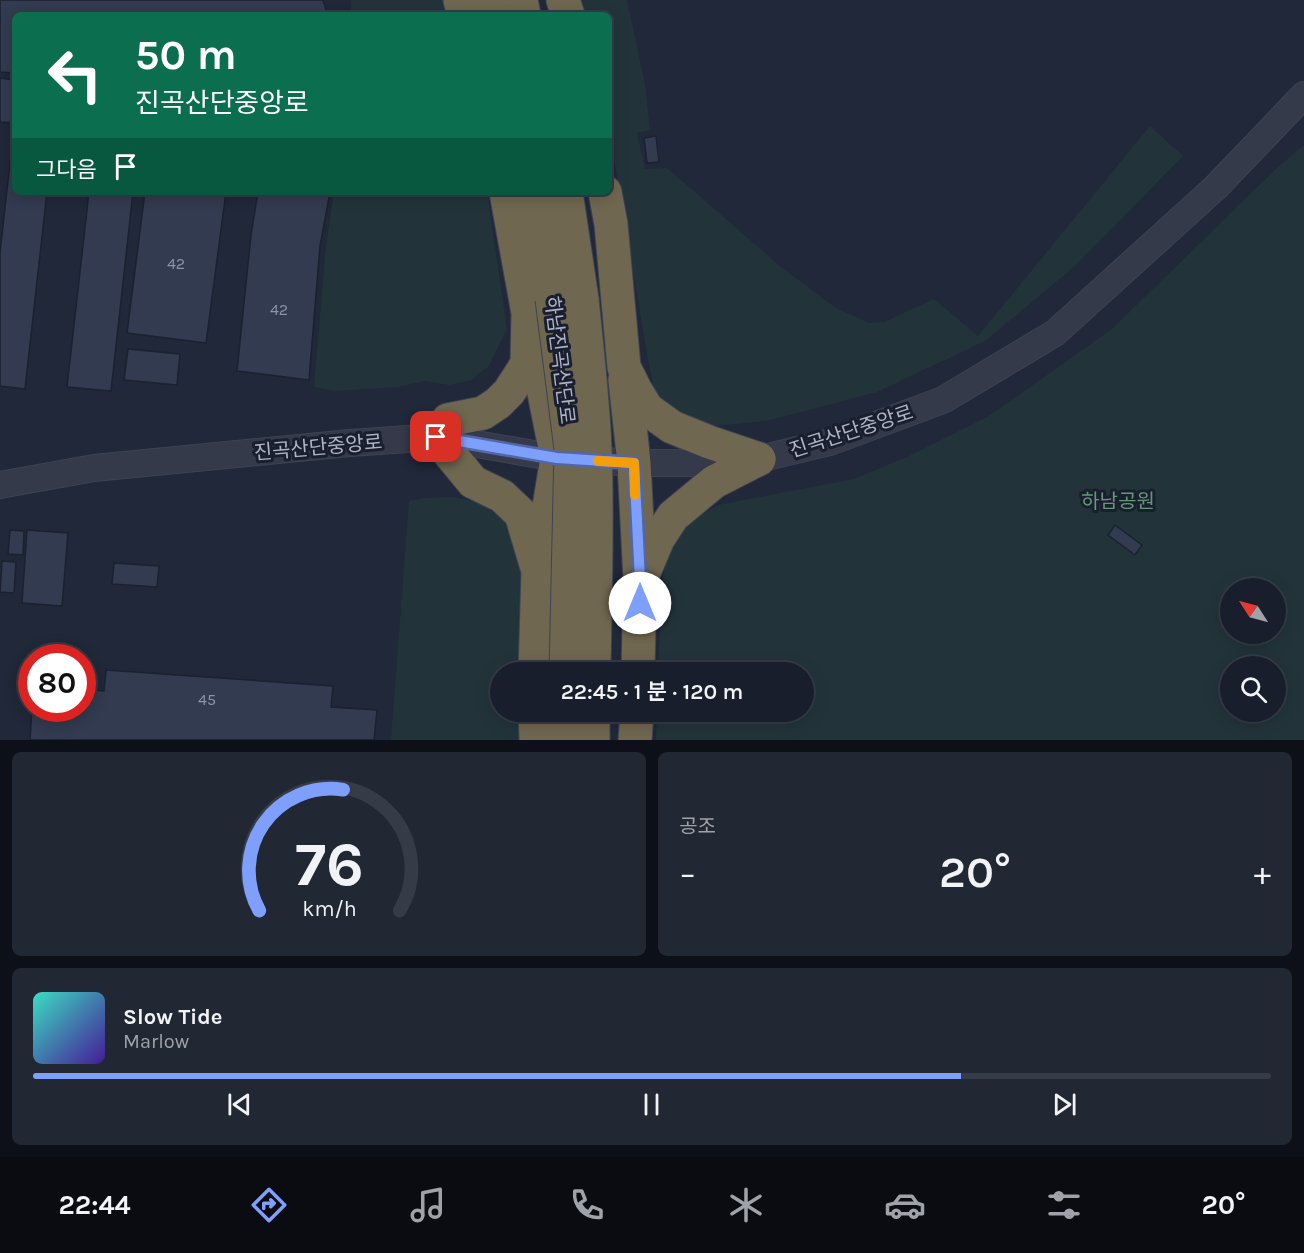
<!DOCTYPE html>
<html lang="ko">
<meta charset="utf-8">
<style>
body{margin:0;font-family:Karla,"Noto Sans KR",sans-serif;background:#212733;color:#f1f3f6;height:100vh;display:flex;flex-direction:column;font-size:22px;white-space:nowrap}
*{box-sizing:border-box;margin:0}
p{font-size:20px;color:#9fa2a9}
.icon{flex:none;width:33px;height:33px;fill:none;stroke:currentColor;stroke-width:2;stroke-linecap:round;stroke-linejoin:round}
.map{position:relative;height:740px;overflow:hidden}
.details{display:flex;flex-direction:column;gap:12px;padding:12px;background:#0d1018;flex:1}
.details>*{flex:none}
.guide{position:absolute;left:12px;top:12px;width:600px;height:183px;border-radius:9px;box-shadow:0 3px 15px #0003,0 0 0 2px #363c47;background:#0b6e4f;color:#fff;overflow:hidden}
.needle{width:39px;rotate:306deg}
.fabs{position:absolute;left:1220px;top:578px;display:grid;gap:12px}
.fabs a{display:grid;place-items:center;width:66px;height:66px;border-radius:50%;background:#181e2b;box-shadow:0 3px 15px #0003,0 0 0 2px #363c47;font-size:30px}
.speed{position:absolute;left:18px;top:644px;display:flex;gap:12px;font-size:30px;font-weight:700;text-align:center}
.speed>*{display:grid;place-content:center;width:78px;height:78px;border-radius:50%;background:#181e2b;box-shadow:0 3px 15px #0003,0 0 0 2px #363c47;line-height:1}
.speed .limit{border:9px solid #d22;background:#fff;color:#111}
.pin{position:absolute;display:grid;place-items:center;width:51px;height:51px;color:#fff;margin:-26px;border-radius:12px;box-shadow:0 3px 9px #0006}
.me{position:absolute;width:66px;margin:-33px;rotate:0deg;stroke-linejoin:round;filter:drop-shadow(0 0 4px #0008)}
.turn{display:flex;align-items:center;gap:21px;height:126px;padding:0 24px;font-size:27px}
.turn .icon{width:78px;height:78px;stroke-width:2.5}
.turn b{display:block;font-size:42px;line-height:51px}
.then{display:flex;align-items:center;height:57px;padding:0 24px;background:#0003;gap:12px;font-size:22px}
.big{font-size:45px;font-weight:600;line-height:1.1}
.details .tile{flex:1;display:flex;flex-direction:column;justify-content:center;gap:9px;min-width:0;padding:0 21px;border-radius:9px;background:#212733}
.details .dial{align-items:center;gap:0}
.dial svg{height:156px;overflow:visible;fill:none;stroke:#363c47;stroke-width:7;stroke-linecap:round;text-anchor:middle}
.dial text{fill:#f1f3f6;stroke:none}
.song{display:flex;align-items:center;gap:18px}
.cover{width:72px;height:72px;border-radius:9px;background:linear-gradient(135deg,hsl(170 70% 55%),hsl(260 70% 35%))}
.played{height:6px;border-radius:3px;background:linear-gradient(90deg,#7e9ffc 75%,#363c47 75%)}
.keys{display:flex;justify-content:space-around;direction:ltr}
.heat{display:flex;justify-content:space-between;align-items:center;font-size:33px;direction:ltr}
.details .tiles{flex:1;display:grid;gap:12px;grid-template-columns:1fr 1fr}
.tile:last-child{grid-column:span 2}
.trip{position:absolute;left:490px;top:662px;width:324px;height:60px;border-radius:30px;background:#181e2b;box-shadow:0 3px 15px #0003,0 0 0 2px #363c47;font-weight:600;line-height:60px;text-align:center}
.menu{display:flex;height:96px;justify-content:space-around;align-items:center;background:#0a0c11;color:#9fa2a9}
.menu .icon{width:42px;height:42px}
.menu .current{color:#7e9ffc}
.menu b{font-size:27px;color:#f1f3f6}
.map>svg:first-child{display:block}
.green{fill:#22343a;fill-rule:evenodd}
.building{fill:#323b50;stroke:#1b2130;stroke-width:1.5}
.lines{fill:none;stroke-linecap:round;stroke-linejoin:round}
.minor-casing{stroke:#3d4353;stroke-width:28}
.highway-casing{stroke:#3e4454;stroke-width:35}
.minor{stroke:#343a4a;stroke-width:26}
.highway{stroke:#706750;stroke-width:33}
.highway-bridge-casing{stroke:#3e4454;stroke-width:35;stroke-linecap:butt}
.highway-bridge{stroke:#706750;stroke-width:33}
.route-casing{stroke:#5267a4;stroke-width:15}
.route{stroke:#7e9ffc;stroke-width:10}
.slow{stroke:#f59e0b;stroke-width:10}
.labels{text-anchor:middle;stroke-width:6;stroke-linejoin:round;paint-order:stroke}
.number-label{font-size:16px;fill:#8d94a7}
.street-label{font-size:20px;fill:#aeb4c6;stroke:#191f2e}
.park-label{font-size:20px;fill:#659877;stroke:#191f2e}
</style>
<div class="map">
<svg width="1304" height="740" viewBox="0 0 1304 740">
<rect width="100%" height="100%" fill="#202839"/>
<!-- green -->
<g class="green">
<path d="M351 0H447L451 15H351Z"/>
<path d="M579 0H627L645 84 650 130 637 133 645 169 667 168 780 266 836 308 869 323 884 322 934 299 978 336 1150 126 1183 156 1075 266 985 341 877 392 767 421 714 426 684 421 671 410 654 389 648 360 609 130V15H582Z"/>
<path d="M1304 145V740H656L657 711H804V672H658L661 590 667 550 687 523 718 505 854 479 909 456 989 416 1112 329 1279 166ZM1230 588H1275V633H1230ZM1230 666H1275V711H1230Z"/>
<path d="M334 192H487L507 329 489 366 471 380 449 385 425 381 398 387 335 391 314 387 326 246Z"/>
<path d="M452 497 479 502 504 520 518 534 526 559V672H501V711H525L524 740H391L409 501 423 498Z"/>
</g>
<!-- building -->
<g class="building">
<path d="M0 0H323L328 15H15V73L0 72Z"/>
<path d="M0 78 15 80V123L0 122Z"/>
<path d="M13 136H15V192H47L25 389 0 386V253Z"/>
<path d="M656 136 659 162 647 163 644 138Z"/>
<path d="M89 192H133L111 391 67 387Z"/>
<path d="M145 192H226L206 343 127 333Z"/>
<path d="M258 192H330L320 246 309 380 237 371 251 235Z"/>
<path d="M128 349 180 354 177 385 124 380Z"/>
<path d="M1115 525 1142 545 1135 555 1108 535Z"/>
<path d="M10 530 24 531 23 555 8 554Z"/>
<path d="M27 530 68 533 62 606 22 603Z"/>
<path d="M2 561 16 562 14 593 0 592Z"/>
<path d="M114 563 159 566 157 587 112 584Z"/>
<path d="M106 670 333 686 331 707 377 710 374 740H30L32 708H82V689L104 691Z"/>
</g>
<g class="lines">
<!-- minor casing -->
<g class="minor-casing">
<path id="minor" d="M0 485 94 468 350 443 436 437 557 458 634 463H689L759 459 830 442 943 400 1055 333 1216 187 1304 95"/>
</g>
<!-- highway casing -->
<g class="highway-casing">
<g id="highway">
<path d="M460 0 464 15"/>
<path d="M491 0 495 15"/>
<path d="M521 0 524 15"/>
<path d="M563 0 568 15"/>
<path d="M506 192 528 313 527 364 509 392 498 403 483 413 448 420 436 437 473 482 502 496 521 514 538 571 535 672"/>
<path d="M537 192 552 299"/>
<path d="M566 192 582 299"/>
<path d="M605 192 611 224 624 367 635 389 647 409 672 427 709 442 759 459"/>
<path d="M533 338 557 458 540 562"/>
<path d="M625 380 634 463 640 580 638 672"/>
<path d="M642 577 658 539 673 516 714 482 759 459"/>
<path d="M535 711 536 740"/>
<path d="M565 740 566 711"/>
<path d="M593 740V711"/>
<path d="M635 740 637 711"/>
</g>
</g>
<!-- minor -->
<use href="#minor" class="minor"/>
<!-- highway -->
<use href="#highway" class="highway"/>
<!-- highway-bridge casing -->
<g class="highway-bridge-casing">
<g id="highway-bridge">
<path d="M552 299 571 449 566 672"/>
<path d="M582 299C587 349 593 398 595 448 598 523 595 598 594 672"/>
</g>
</g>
<!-- highway-bridge -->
<use href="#highway-bridge" class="highway-bridge"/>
</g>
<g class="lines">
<!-- route casing -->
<g class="route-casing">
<path id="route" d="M436 437 557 458 634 463 640 580V603"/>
</g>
<!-- route -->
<use href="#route" class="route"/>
<!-- slow -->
<path class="slow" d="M598 461 634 463 635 495"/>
</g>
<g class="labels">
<!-- number labels -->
<g class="number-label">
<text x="176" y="269">42</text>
<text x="279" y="315">42</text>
<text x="207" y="705">45</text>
</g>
<!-- street labels -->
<g class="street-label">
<text transform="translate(560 360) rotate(83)" y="7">하남진곡산단로</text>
<text transform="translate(851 431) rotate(-18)" y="7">진곡산단중앙로</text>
<text transform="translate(318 447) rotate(-5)" y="7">진곡산단중앙로</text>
</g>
<!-- park labels -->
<g class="park-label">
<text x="1118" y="508">하남공원</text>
</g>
</g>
</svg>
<div class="fabs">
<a><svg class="needle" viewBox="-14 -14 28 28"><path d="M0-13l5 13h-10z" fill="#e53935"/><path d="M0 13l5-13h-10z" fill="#9fa2a9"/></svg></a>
<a><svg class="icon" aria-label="search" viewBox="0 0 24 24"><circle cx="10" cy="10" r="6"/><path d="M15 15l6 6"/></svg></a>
</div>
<div class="speed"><div class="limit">80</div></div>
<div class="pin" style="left:436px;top:437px;background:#d93025"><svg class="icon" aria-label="arrive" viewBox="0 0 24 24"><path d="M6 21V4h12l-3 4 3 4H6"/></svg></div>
<svg class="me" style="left:640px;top:603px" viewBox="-20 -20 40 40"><circle r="19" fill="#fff"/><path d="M0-13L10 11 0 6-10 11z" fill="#7e9ffc"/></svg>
<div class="trip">22:45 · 1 분 · 120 m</div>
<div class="guide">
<div class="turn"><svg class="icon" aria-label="left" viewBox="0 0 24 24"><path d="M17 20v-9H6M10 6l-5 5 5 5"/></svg><div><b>50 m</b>진곡산단중앙로</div></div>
<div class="then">그다음<svg class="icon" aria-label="arrive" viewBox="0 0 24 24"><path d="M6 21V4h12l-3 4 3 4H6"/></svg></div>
</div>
</div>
<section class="details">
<div class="tiles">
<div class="tile dial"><svg viewBox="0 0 100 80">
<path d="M14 69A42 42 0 1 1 86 69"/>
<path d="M14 69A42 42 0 0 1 57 7" stroke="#7e9ffc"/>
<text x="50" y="56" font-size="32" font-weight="700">76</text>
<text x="50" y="72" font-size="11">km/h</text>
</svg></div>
<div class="tile"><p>공조</p>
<div class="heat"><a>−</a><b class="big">20°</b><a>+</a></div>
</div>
<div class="tile">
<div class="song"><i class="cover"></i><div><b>Slow Tide</b><p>Marlow</p></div></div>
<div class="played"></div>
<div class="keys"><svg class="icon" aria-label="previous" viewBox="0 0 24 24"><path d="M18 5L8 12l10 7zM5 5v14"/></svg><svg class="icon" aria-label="pause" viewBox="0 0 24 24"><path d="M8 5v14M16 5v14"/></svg><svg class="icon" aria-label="next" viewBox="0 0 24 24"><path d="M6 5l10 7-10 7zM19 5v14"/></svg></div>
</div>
</div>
</section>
<nav class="menu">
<b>22:44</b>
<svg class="icon current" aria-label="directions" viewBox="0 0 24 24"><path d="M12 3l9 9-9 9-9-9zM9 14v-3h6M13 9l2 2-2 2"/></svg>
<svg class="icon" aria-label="music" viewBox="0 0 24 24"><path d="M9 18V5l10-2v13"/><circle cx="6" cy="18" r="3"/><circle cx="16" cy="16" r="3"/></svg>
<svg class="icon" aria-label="phone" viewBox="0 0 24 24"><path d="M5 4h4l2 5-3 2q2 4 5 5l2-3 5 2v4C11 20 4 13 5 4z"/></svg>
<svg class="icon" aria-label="climate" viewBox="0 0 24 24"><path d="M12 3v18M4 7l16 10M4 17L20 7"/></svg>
<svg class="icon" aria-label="car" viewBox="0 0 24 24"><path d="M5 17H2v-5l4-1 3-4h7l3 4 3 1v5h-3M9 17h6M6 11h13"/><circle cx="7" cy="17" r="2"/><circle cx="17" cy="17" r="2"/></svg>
<svg class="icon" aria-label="filters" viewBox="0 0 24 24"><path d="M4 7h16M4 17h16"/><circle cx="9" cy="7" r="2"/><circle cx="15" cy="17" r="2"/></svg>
<b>20°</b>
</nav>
